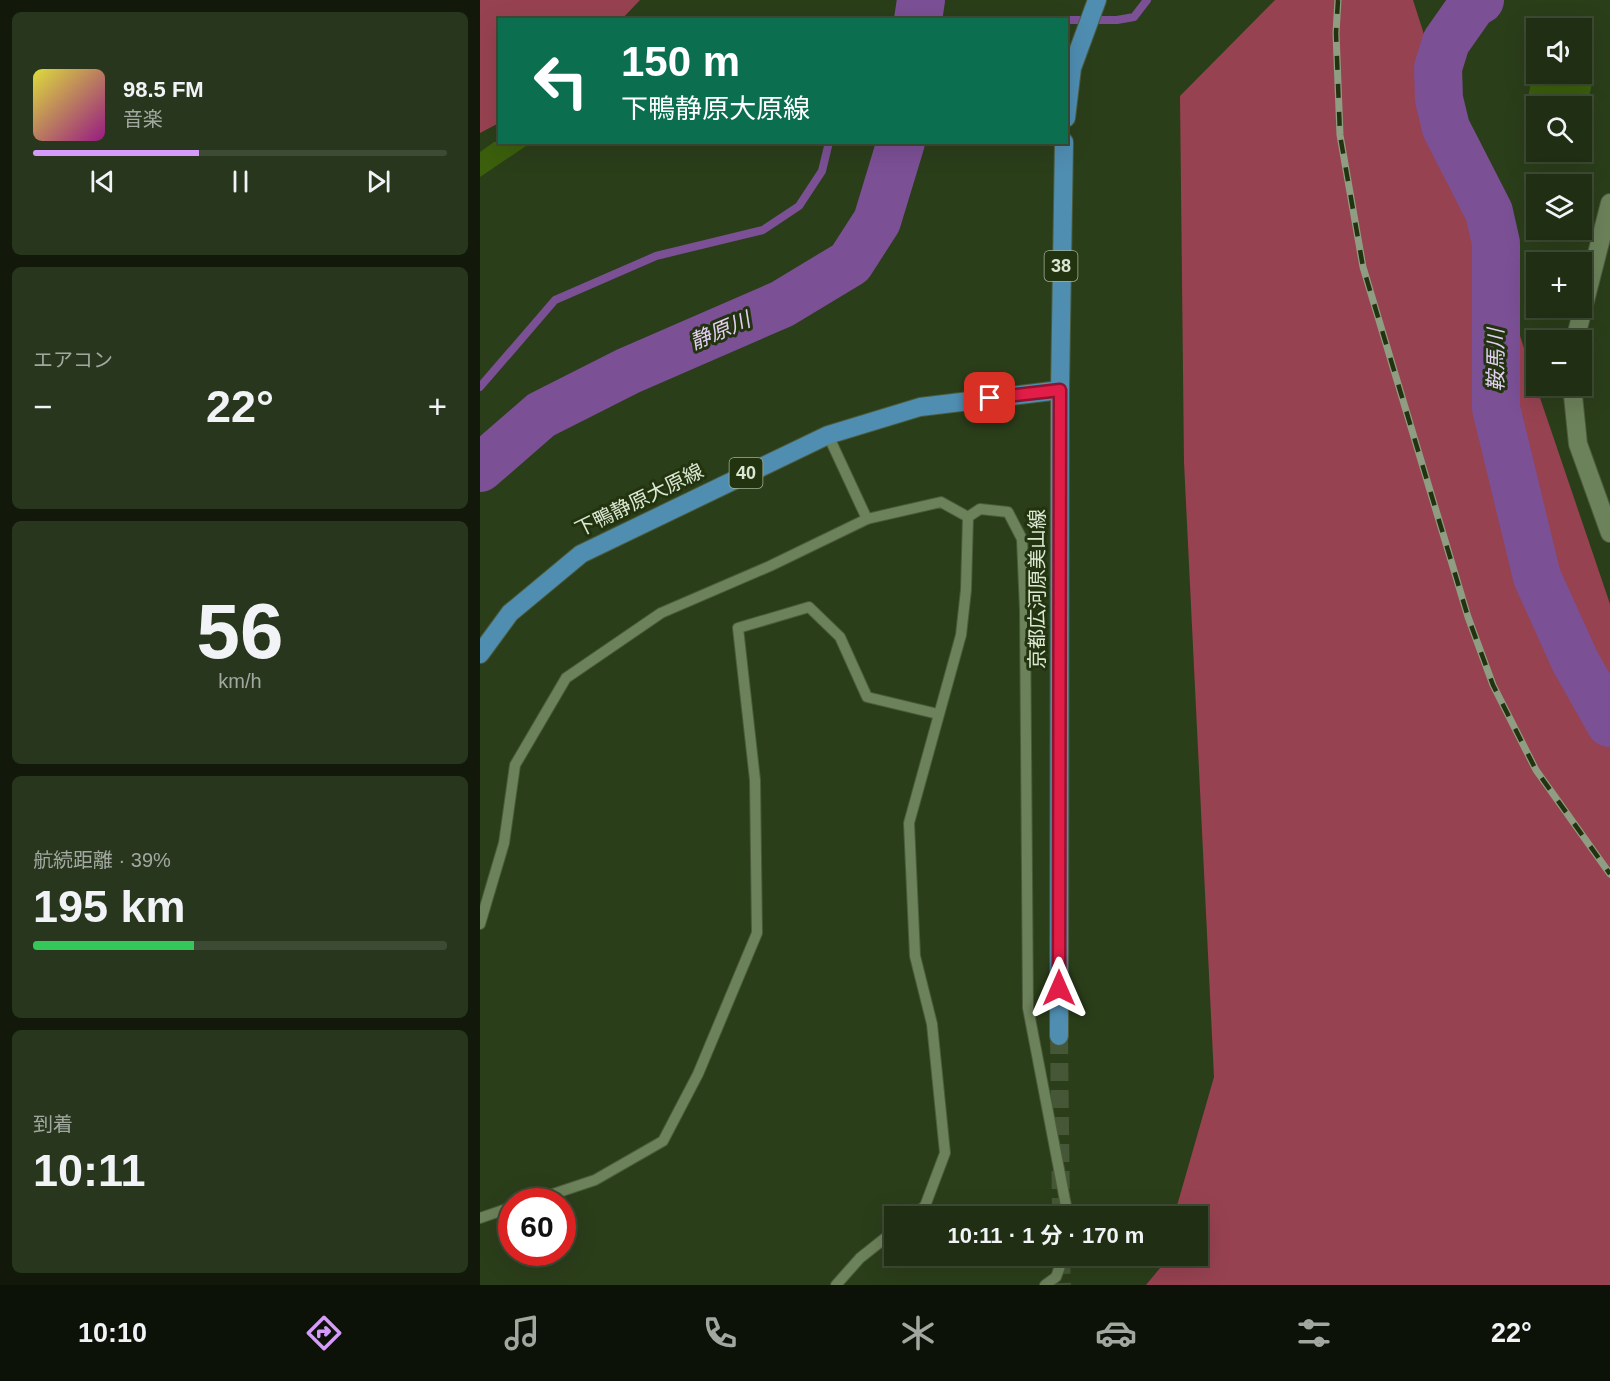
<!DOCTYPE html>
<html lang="ja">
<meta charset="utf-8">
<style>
body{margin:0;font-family:Arial,"Noto Sans JP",sans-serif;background:#28361d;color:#f1f3f6;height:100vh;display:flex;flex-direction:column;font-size:22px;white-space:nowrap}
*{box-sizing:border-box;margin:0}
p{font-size:20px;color:#a2a8a0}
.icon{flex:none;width:33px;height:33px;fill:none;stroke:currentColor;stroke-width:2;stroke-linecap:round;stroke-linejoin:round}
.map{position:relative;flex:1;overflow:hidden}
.details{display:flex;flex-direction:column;gap:12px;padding:12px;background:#12190b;width:480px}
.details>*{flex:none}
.hud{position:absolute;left:18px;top:18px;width:570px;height:126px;border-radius:0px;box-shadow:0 6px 24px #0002,0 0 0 2px #3d4a34;background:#0b6e4f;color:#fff;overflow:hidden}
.tools{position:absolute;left:1046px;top:18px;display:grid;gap:12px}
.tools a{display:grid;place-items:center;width:66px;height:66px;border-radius:0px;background:#202e14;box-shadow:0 6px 24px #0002,0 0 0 2px #3d4a34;font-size:30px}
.speed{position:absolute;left:18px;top:1188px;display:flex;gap:12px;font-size:30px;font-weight:700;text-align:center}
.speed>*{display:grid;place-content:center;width:78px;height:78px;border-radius:50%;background:#202e14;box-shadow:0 6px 24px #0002,0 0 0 2px #3d4a34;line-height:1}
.speed .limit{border:9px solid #d22;background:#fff;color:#111}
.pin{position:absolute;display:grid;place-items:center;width:51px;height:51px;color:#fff;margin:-26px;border-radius:12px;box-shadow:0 3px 9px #0006}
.me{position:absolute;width:66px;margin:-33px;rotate:0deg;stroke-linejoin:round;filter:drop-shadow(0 0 4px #0008)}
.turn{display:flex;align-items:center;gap:21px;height:126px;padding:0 24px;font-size:27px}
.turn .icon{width:78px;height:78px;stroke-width:2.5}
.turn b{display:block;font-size:42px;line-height:51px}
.big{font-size:45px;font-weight:700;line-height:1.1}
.details .card{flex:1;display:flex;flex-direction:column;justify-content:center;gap:9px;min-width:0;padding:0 21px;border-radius:9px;background:#28361d}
.details .dial{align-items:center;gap:0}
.dial b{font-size:78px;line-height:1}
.song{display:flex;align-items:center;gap:18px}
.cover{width:72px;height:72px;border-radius:9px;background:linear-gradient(135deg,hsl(60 70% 55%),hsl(310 70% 35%))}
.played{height:6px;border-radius:3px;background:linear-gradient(90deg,#d59bfa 40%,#3d4a34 40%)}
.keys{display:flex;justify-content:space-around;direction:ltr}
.heat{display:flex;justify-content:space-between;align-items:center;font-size:33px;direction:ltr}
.charge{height:9px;border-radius:4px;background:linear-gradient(90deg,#34c759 39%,#3d4a34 0)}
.trip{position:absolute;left:404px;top:1206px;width:324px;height:60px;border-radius:0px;background:#202e14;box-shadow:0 6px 24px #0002,0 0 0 2px #3d4a34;font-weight:700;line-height:60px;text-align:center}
.menu{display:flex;height:96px;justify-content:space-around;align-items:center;background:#0d1208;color:#a2a8a0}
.menu .icon{width:42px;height:42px}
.menu .selected{color:#d59bfa}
.menu b{font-size:27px;color:#f1f3f6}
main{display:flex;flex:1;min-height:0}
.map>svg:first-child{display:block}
.forest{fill:#974251}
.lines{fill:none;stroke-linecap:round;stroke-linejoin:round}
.stream{stroke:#7b5095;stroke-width:8}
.river{stroke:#7b5095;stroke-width:48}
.building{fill:#3b5f0d}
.primary-tunnel{stroke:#455736;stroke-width:18;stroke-dasharray:18 9;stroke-linecap:butt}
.lane-casing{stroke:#4b5b3c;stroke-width:12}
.street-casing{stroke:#4b5b3c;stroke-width:20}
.primary-casing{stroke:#4b5b3c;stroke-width:20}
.lane{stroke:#6c825a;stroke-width:10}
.street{stroke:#6c825a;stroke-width:18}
.primary{stroke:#4f8db1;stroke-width:18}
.rail-casing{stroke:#8f9e82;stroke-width:7}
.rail{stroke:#22340f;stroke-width:4.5;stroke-dasharray:14;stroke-linecap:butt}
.route-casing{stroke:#92132f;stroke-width:15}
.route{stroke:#e11d48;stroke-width:10}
.labels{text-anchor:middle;stroke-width:6;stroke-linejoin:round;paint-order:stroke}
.shield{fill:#22340f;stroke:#a4b198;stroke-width:1.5}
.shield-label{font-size:18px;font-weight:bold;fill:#dbe7d2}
.street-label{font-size:20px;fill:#dbe7d2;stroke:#22340f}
.water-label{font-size:21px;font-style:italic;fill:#e4cef4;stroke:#22340f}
</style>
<main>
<section class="details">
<div class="card">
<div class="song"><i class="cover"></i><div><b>98.5 FM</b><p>音楽</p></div></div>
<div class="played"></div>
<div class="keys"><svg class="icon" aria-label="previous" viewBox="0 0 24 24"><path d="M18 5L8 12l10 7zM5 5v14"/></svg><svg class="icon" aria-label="pause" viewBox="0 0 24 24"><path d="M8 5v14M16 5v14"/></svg><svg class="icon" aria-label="next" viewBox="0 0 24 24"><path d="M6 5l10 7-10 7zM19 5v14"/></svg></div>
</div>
<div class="card"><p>エアコン</p>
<div class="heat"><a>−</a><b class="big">22°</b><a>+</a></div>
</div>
<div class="card dial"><b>56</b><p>km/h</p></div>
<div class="card"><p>航続距離 · 39%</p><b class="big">195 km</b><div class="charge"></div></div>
<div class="card"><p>到着</p><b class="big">10:11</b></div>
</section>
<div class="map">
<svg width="1130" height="1285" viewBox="0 0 1130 1285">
<rect width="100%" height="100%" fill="#2b3e1a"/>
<!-- forest -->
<g class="forest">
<path d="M0 0H160L142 19 20 20 19 123 0 133Z"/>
<path d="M795 0H933L1056 386 1130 604V1285H666L680 1268 683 1256H717V1216H694L734 1077 704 462 700 96Z"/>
</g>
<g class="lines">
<!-- stream -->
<g class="stream">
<path d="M375 20H406"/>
<path d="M586 20H637L654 17 667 0"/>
<path d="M0 387 75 300 176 256 283 230 319 206 342 171 349 142"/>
</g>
<!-- river -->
<g class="river">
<path d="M1000 0 992 5 966 42 958 68 959 99 966 128 1009 212 1016 243V408L1057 577 1095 661 1130 723"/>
<path d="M438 20 441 0"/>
<path d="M0 468 61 415 148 371 302 304 370 263 397 221 421 142"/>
</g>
</g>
<!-- building -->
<g class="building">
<path d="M1053 74H1114L1107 106H1063L1064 100 1048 97Z"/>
<path d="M14 142H52L0 177V152Z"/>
</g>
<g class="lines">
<!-- primary-tunnel -->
<g class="primary-tunnel">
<path d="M579 1036 581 1216"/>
<path d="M581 1256 582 1285"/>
</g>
<!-- lane casing -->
<g class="lane-casing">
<g id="lane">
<path d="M348 435 387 519"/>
<path d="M0 924 24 843 35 765 86 678 181 613 290 566 387 519 461 502 488 517 500 509 528 512 542 539 545 610 548 1008 588 1216"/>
<path d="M49 1202 115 1180 183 1141 218 1074 277 933 275 780 258 628 329 607 360 637 387 697 458 714"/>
<path d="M432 1216 445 1206 465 1153 452 1024 435 956 429 823 481 635 486 590 488 517"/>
<path d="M0 1218 32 1207"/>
<path d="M356 1285 380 1258 414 1231"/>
<path d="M565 1285 576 1277 584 1256"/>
</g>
</g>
<!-- street casing -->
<g class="street-casing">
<g id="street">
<path d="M1095 340 1130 203"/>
<path d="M1092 386 1098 444 1130 533"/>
</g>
</g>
<!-- primary casing -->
<g class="primary-casing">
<g id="primary">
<path d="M586 118 592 68 617 0"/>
<path d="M0 654 30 613 101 554 348 435 440 407 580 390"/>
<path d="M579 1036 580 390 584 142"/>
</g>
</g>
<!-- lane -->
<use href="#lane" class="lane"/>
<!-- street -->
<use href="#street" class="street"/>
<!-- primary -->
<use href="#primary" class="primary"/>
<!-- rail casing -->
<g class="rail-casing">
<path id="rail" d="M858 0 856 33 860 135 883 267 988 617 1013 685 1056 770 1130 874"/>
</g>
<!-- rail -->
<use href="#rail" class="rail"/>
</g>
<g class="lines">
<!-- route casing -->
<g class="route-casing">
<path id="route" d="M510 398 580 390 579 988"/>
</g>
<!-- route -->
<use href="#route" class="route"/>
</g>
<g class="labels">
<!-- shield labels -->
<g class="shield">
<rect x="564.5" y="251" width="33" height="30" rx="4.5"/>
<rect x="249.5" y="458" width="33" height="30" rx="4.5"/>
</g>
<g class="shield-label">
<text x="581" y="272">38</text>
<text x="266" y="479">40</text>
</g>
<!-- street labels -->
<g class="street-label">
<text transform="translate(159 500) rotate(-26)" y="7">下鴨静原大原線</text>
<text transform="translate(557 589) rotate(-90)" y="7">京都広河原美山線</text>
</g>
<!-- water labels -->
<g class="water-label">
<text transform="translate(240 331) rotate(-23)" y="7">静原川</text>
<text transform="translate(1016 360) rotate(-90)" y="7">鞍馬川</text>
</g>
</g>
</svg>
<div class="tools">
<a><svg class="icon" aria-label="sound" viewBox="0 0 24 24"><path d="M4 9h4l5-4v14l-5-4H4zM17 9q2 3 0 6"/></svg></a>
<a><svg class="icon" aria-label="search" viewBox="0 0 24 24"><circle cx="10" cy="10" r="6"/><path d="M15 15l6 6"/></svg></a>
<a><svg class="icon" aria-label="layers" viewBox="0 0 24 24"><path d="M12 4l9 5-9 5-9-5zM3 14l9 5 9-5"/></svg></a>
<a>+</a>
<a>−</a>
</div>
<div class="speed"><div class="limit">60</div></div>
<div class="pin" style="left:510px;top:398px;background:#d93025"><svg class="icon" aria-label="arrive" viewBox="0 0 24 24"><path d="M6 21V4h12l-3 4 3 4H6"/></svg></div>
<svg class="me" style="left:579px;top:988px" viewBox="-20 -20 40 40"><path d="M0-17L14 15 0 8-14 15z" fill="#e11d48" stroke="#fff" stroke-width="4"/></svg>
<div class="trip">10:11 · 1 分 · 170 m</div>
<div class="hud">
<div class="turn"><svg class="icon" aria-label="left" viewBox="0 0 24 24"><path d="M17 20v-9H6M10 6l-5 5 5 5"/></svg><div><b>150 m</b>下鴨静原大原線</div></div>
</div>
</div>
</main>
<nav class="menu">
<b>10:10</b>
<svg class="icon selected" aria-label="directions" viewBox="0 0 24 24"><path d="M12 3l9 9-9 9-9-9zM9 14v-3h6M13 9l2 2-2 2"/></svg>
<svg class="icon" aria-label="music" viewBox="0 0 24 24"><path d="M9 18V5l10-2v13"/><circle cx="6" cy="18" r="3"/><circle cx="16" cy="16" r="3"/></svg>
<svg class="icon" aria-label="phone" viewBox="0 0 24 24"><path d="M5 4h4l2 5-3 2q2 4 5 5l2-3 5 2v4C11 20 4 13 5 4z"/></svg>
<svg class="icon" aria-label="climate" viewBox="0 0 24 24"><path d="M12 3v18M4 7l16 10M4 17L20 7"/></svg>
<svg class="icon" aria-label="car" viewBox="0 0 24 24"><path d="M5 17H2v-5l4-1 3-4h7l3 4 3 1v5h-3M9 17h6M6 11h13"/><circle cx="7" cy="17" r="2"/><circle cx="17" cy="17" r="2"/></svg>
<svg class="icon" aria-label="filters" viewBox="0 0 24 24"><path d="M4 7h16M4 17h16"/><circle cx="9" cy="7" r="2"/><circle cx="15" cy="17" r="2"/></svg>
<b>22°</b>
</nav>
